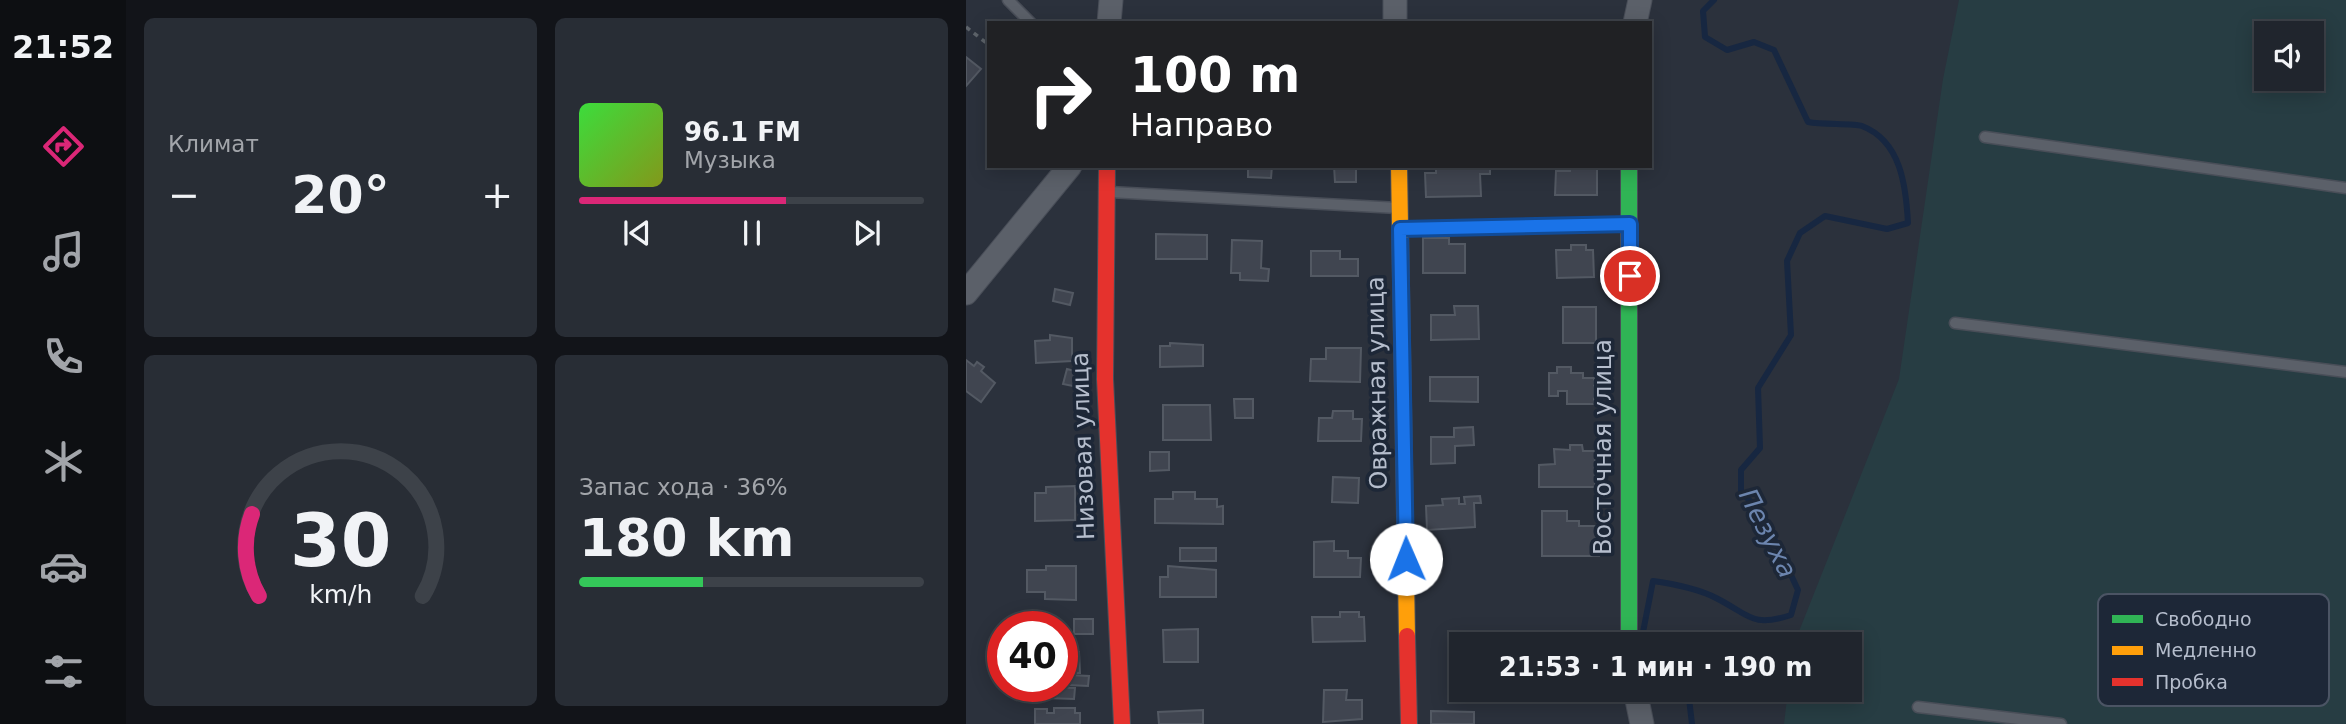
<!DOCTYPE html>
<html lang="ru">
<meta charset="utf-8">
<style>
body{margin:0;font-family:"DejaVu Sans",sans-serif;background:#282d35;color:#f1f3f6;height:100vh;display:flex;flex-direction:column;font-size:26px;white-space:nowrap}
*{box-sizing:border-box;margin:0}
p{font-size:23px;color:#a2a5aa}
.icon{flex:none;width:38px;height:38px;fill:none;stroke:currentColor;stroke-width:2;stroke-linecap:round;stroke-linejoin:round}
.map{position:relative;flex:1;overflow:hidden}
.panel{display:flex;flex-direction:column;gap:18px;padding:18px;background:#121419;width:840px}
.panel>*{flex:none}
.banner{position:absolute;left:21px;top:21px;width:665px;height:147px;border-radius:0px;box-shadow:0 4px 18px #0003,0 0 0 2px #3d4249;background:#202124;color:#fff;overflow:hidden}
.fabs{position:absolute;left:1288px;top:21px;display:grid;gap:14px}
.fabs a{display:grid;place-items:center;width:70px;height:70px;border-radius:0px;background:#20252d;box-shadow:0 4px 18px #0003,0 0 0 2px #3d4249;font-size:35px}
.speed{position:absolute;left:21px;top:611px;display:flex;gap:14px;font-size:35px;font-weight:700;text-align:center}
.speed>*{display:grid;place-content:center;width:91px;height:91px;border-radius:50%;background:#20252d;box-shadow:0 4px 18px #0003,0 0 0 2px #3d4249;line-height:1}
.speed .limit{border:10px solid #d22;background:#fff;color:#111}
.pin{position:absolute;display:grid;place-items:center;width:60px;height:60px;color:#fff;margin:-30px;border:4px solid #fff;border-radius:50%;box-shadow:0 2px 7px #0007}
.me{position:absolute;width:77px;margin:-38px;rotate:359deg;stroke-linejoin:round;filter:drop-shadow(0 0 5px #0008)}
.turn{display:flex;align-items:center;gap:24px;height:147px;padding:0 28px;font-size:32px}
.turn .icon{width:91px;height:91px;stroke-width:2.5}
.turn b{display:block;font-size:49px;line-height:60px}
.big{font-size:52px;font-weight:700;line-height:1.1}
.panel .card{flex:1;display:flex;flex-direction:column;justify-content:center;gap:10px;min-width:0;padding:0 24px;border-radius:10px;background:#282d35}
.panel .dial{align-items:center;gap:0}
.dial svg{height:182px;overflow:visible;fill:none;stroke:#3d4249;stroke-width:7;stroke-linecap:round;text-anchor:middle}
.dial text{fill:#f1f3f6;stroke:none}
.song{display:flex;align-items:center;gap:21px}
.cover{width:84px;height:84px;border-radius:10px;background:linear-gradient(135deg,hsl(120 70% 55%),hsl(70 70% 35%))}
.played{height:7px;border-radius:4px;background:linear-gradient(90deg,#db2777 60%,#3d4249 60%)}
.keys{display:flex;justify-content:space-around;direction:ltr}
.heat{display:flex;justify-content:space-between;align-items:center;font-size:38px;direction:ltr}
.charge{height:10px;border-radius:5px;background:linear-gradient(90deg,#34c759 36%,#3d4249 0)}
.panel .tiles{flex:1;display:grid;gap:18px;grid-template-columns:repeat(2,1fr)}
.trip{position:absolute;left:483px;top:632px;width:413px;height:70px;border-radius:0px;background:#20252d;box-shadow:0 4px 18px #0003,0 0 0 2px #3d4249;font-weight:700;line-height:70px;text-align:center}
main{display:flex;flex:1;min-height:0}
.tabs{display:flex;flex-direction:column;width:126px;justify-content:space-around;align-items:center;background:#0d0f12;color:#a2a5aa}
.tabs .icon{width:49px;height:49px}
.tabs .active{color:#db2777}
.tabs b{font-size:32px;color:#f1f3f6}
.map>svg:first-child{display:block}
.green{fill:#273d43;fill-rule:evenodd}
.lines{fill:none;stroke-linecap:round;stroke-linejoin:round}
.stream{stroke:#172741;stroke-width:6}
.building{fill:#404550;stroke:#535963;stroke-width:2}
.lane-casing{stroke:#494e58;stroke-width:13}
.street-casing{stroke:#494e58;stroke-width:25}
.fast-casing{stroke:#494e58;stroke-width:18}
.slow-casing{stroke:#494e58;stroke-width:18}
.jam-casing{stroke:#494e58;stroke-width:18}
.path{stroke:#5d636a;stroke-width:3.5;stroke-dasharray:5 5;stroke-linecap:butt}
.lane{stroke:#5b6069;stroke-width:10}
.street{stroke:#5b6069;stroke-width:23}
.fast{stroke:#30b455;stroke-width:16}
.slow{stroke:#ff9f0a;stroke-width:16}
.jam{stroke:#e5322d;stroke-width:16}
.route-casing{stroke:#114b97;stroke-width:18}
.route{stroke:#1a73e8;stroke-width:12}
.labels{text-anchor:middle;stroke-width:7;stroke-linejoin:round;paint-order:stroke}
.street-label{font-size:24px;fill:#b5bdcc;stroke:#1d2737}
.water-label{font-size:26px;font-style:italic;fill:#6c85ae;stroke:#1d2737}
.key{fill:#1d2737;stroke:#4b5464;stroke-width:2}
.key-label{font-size:19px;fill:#b5bdcc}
</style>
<main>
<nav class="tabs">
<b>21:52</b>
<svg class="icon active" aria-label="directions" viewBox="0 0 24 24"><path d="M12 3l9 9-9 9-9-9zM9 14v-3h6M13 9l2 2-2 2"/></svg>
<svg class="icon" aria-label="music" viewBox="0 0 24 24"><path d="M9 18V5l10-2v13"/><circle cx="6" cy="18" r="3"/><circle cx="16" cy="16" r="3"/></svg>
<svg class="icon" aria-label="phone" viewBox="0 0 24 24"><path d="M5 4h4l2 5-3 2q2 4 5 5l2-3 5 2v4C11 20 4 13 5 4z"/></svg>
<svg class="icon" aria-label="climate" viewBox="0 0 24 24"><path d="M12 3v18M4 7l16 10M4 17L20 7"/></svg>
<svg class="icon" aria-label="car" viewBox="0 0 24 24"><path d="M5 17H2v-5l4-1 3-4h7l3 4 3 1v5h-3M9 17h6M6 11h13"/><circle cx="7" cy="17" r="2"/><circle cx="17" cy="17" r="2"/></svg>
<svg class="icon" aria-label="filters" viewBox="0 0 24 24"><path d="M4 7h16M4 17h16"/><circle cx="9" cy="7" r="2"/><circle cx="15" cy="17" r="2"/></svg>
</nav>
<section class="panel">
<div class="tiles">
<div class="card"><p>Климат</p>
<div class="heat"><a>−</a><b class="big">20°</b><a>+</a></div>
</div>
<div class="card">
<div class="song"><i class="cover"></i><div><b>96.1 FM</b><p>Музыка</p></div></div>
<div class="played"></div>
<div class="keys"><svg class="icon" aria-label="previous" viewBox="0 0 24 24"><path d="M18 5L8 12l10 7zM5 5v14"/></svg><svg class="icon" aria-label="pause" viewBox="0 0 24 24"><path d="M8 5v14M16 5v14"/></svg><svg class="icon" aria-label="next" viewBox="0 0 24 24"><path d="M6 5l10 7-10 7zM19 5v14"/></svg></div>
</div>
<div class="card dial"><svg viewBox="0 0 100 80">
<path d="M14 69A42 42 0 1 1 86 69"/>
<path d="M14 69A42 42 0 0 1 11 33" stroke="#db2777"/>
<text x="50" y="56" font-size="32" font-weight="700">30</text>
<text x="50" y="72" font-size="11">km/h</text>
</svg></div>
<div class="card"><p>Запас хода · 36%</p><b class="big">180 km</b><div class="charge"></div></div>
</div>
</section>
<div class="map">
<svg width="1380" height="724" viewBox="0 0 1380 724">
<rect width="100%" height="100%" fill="#2b313c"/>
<!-- green -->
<path class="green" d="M993 0H1380V724H818L822 690H884V644H828L933 379 977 79ZM1300 33H1346V79H1300Z"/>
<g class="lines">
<!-- stream -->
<g class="stream">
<path d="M677 632 687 581C708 584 731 588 750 598 784 615 785 628 825 615L832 590 796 513 775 492V470L794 448 792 388 825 335 821 261 834 233 859 216 921 229 942 223C940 186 935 141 896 126 887 123 857 125 842 122L808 50 788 42 761 50 739 37 737 11 748 0"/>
<path d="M722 690 726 724"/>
</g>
</g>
<!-- building -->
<g class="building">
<path d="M0 57 15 69 0 86Z"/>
<path d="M282 166H306L305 178 282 177Z"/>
<path d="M368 166H390V182H369Z"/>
<path d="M470 166H524V174H514L515 196 460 197 459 173H470Z"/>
<path d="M604 166H631V195H589L590 171H604Z"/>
<path d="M190 234 241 235V259H190Z"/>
<path d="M457 238H483V244H499V273H457Z"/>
<path d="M266 240 296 241 295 268 303 269 302 281 274 280V273H265Z"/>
<path d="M605 245H620V250H627L628 277 591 278 590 250H605Z"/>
<path d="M345 251H374V259H392V276H345Z"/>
<path d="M89 289 107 293 104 305 87 301Z"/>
<path d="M488 306H512L513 339 465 340V315H489Z"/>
<rect x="597" y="307" width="33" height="36"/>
<path d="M84 335 106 338V361L70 363 69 341 84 340Z"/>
<path d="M204 343 237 345V366L194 367V346H204Z"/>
<path d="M360 348H395L394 382 344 381 345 359H360Z"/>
<path d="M0 360 8 366 11 362 18 367 15 371 29 383 15 402 0 391Z"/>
<path d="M591 367H605V373H617V378H628V404H601V391H592V396H583V373H591Z"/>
<path d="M101 369 120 374 117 388 97 384Z"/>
<path d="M464 377H512V402L464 401Z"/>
<path d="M268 399H287V418H269Z"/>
<path d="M197 405H244L245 440H197Z"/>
<path d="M367 411H387V419H396L395 441H352L353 418H366Z"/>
<path d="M507 427 508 445 489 446V463L465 464V437H488V428Z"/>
<path d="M604 445H616L617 451H629V487H573V465L589 464 588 449 604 450Z"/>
<path d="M184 452H203V470L184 471Z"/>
<path d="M367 477 393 478 392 503 366 502Z"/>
<path d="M109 486V520L69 521V493H80V487Z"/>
<path d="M207 492H229V499H251V507L257 506V524L189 523V499H207Z"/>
<path d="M514 496 515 503H508L509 527 461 530 460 506 477 505 476 499 493 498V504H499L498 497Z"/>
<path d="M576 511H601V521H613V526H633V556H576Z"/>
<path d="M368 541V551H382V558H395L394 577H348V542Z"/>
<rect x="214" y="548" width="36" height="13"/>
<path d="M80 566H110V600L79 599V592H61V570H80Z"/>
<path d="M202 566 250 570V597H194V577H202Z"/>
<path d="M374 612H393V617H398L399 641 347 642 346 617H374Z"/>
<rect x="108" y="619" width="19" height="15"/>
<path d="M232 629V662H198L197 630Z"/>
<path d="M96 652H113L114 673H96Z"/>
<path d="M103 675 123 676 122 686 102 685Z"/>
<path d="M81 687 109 688 108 699 80 698Z"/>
<path d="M358 690H381L380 700H396V719L357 722Z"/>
<path d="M582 690H628V702L587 701V693H582Z"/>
<path d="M88 708H109V713H114V724H69V709H81V713H88Z"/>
<path d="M237 710V724H193L192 712Z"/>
<path d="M465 711 508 712V724H465Z"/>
</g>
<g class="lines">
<!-- lane casing -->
<g class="lane-casing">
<g id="lane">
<path d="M42 0 65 23"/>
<path d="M1019 137 1380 188"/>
<path d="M144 192 432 208"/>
<path d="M437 228 659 224"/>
<path d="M989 323 1380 372"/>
<path d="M952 707 1095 724"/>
</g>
</g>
<!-- street casing -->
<g class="street-casing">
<g id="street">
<path d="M429 0V23"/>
<path d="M143 23 145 0"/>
<path d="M669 23 674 0"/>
<path d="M0 293 104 166"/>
<path d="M669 690 676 724"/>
</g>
</g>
<!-- fast casing -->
<g class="fast-casing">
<path id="fast" d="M663 166V644"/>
</g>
<!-- slow casing -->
<g class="slow-casing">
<path id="slow" d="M433 166 441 636"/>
</g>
<!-- jam casing -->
<g class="jam-casing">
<g id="jam">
<path d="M141 166 139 379 156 724"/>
<path d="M441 636 443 724"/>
</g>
</g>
<!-- path -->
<path class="path" d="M0 27 23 45"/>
<!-- lane -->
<use href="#lane" class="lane"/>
<!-- street -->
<use href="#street" class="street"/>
<!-- fast -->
<use href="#fast" class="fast"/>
<!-- slow -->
<use href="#slow" class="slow"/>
<!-- jam -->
<use href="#jam" class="jam"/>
</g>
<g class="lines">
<!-- route casing -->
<g class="route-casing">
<path id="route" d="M440 559 434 229 664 224V276"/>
</g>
<!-- route -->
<use href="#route" class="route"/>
</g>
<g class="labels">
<!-- street labels -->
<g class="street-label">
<text transform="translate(411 383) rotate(-91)" y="8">Овражная улица</text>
<text transform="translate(117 446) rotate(-92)" y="8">Низовая улица</text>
<text transform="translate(637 447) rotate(-90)" y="8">Восточная улица</text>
</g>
<!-- water labels -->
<g class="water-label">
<text transform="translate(802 533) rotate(63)" y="9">Пезуха</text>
</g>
</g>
<!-- legend -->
<rect x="1132" y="594" width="231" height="112" rx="10" class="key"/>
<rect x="1146" y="615" width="31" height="8" fill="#30b455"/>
<rect x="1146" y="646" width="31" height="9" fill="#ff9f0a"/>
<rect x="1146" y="678" width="31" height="8" fill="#e5322d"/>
<g class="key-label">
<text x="1189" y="626">Свободно</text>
<text x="1189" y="657">Медленно</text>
<text x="1189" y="689">Пробка</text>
</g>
</svg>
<div class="fabs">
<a><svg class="icon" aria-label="sound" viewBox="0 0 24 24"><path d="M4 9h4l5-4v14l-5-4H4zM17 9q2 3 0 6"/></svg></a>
</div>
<div class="speed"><div class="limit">40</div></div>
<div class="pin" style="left:664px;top:276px;background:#d93025"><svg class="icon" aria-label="arrive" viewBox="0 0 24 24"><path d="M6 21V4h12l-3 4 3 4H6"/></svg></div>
<svg class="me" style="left:440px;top:559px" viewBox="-20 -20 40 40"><circle r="19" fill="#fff"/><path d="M0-13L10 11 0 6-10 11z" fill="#1a73e8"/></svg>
<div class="trip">21:53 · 1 мин · 190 m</div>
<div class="banner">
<div class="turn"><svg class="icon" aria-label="right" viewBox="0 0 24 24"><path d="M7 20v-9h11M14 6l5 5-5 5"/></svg><div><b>100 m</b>Направо</div></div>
</div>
</div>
</main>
